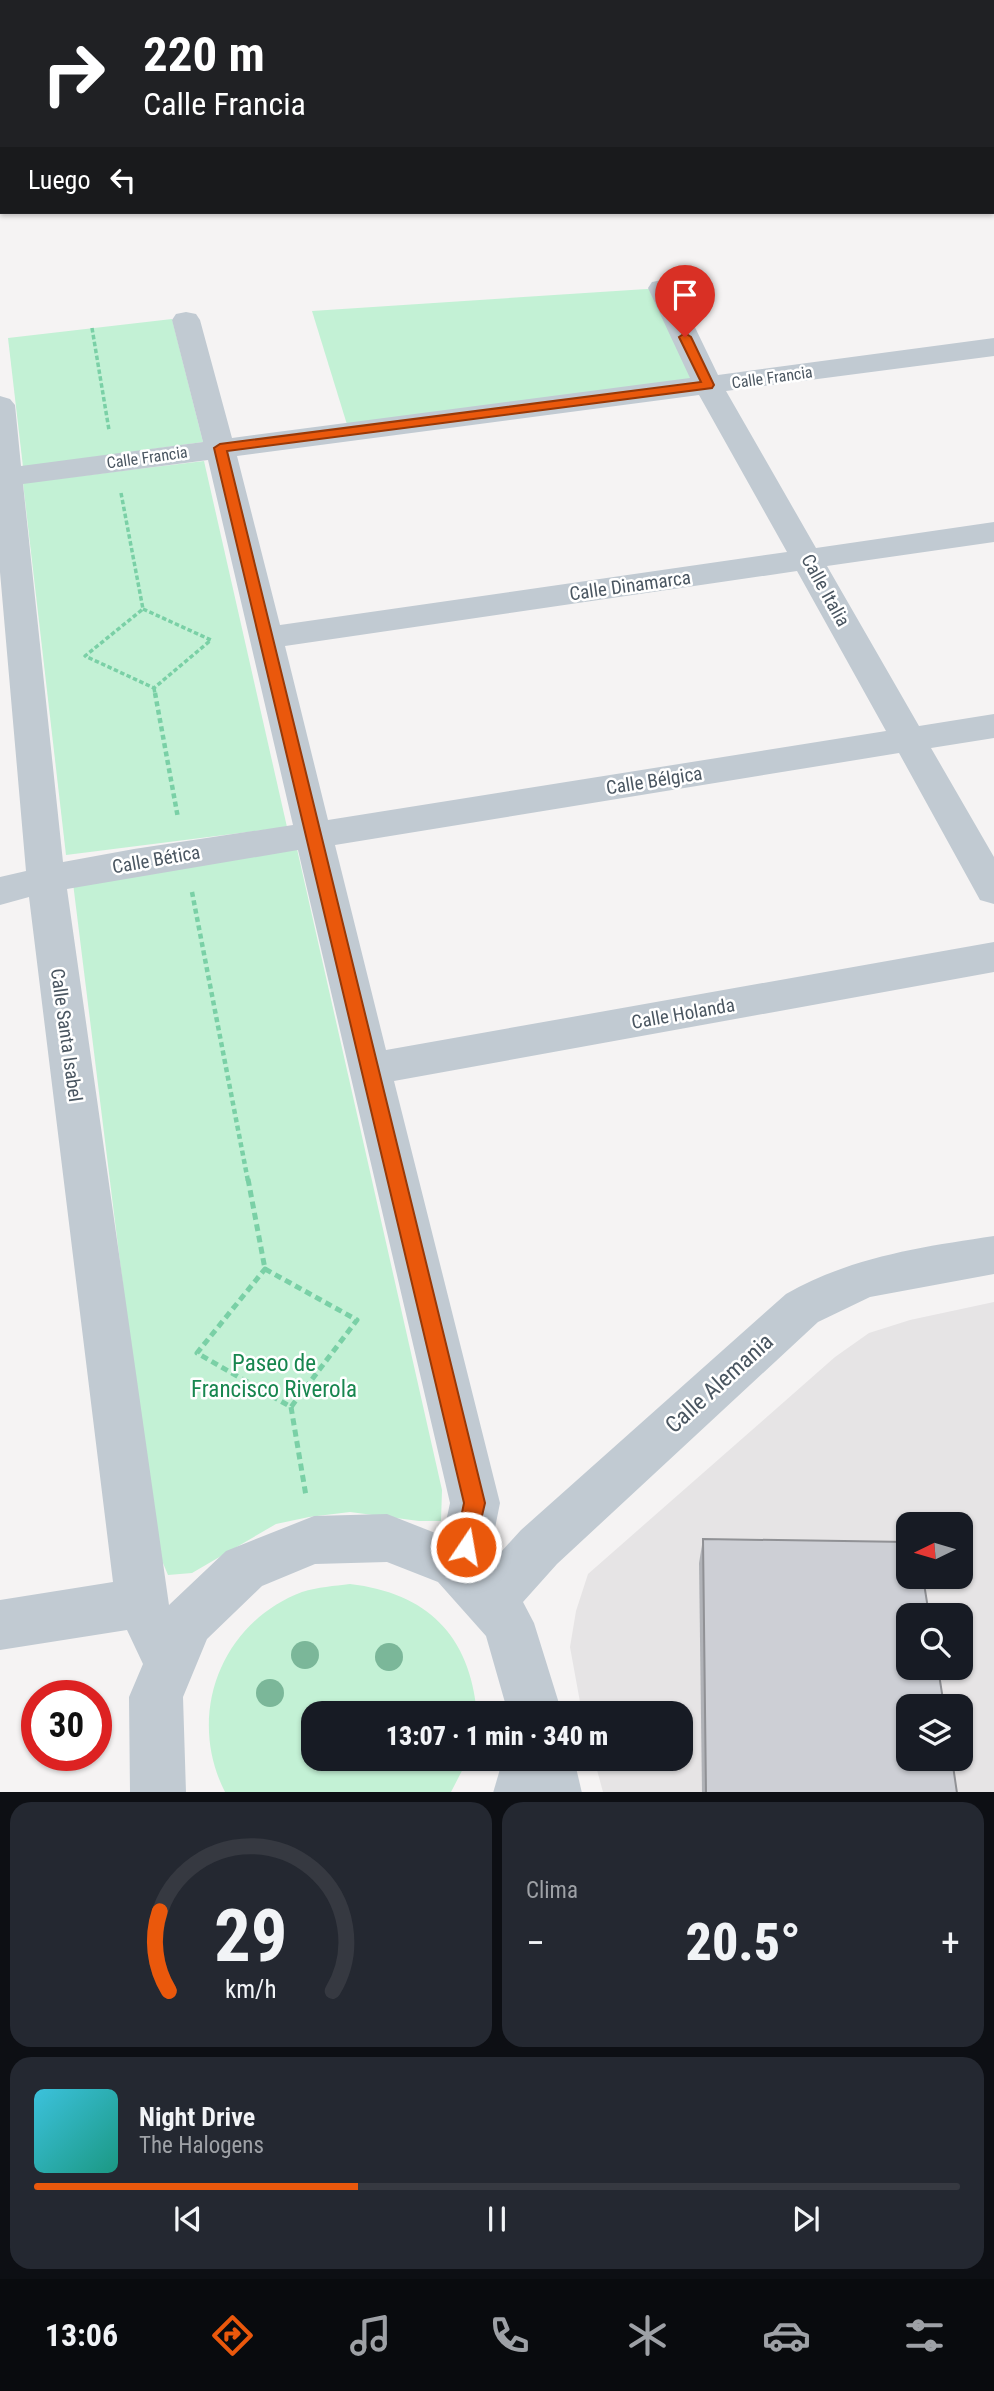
<!DOCTYPE html>
<html lang="es">
<meta charset="utf-8">
<style>
body{margin:0;font-family:"Roboto Condensed",sans-serif;background:#242831;color:#f1f3f6;height:100vh;display:flex;flex-direction:column;font-size:26px;white-space:nowrap}
*{box-sizing:border-box;margin:0}
p{font-size:23px;color:#9ea1a6}
.icon{flex:none;width:38px;height:38px;fill:none;stroke:currentColor;stroke-width:2;stroke-linecap:round;stroke-linejoin:round}
.map{position:relative;height:1792px;overflow:hidden}
.panel{display:flex;flex-direction:column;gap:10px;padding:10px;background:#0d0f14;flex:1}
.panel>*{flex:none}
.guide{position:absolute;left:0px;top:0px;width:994px;height:214px;box-shadow:0 2px 5px #0004;background:#202124;color:#fff;overflow:hidden}
.needle{width:46px;rotate:265deg}
.buttons{position:absolute;left:896px;top:1512px;display:grid;gap:14px}
.buttons a{display:grid;place-items:center;width:77px;height:77px;border-radius:14px;background:#171b24;box-shadow:0 2px 5px #0004;font-size:35px}
.speed{position:absolute;left:21px;top:1680px;display:flex;gap:14px;font-size:35px;font-weight:700;text-align:center}
.speed>*{display:grid;place-content:center;width:91px;height:91px;border-radius:50%;background:#171b24;box-shadow:0 2px 5px #0004;line-height:1}
.speed .limit{border:10px solid #d22;background:#fff;color:#111}
.pin{position:absolute;display:grid;place-items:center;width:60px;height:60px;color:#fff;margin:-72px -30px;border-radius:50% 50% 50% 0;rotate:-45deg;box-shadow:0 0 7px #0007}
.pin .icon{rotate:45deg}
.me{position:absolute;width:77px;margin:-38px;rotate:12deg;stroke-linejoin:round;filter:drop-shadow(0 0 5px #0008)}
.turn{display:flex;align-items:center;gap:24px;height:147px;padding:0 28px;font-size:32px}
.turn .icon{width:91px;height:91px;stroke-width:2.5}
.turn b{display:block;font-size:49px;line-height:60px}
.then{display:flex;align-items:center;height:66px;padding:0 28px;background:#0003;gap:14px;font-size:26px}
.big{font-size:52px;font-weight:800;line-height:1.1}
.panel .tile{flex:1;display:flex;flex-direction:column;justify-content:center;gap:10px;min-width:0;padding:0 24px;border-radius:21px;background:#242831}
.panel .dial{align-items:center;gap:0}
.dial svg{height:182px;overflow:visible;fill:none;stroke:#363941;stroke-width:7;stroke-linecap:round;text-anchor:middle}
.dial text{fill:#f1f3f6;stroke:none}
.song{display:flex;align-items:center;gap:21px}
.cover{width:84px;height:84px;border-radius:10px;background:linear-gradient(135deg,hsl(190 70% 55%),hsl(170 70% 35%))}
.played{height:7px;border-radius:4px;background:linear-gradient(90deg,#ea580c 35%,#363941 35%)}
.keys{display:flex;justify-content:space-around;direction:ltr}
.heat{display:flex;justify-content:space-between;align-items:center;font-size:38px;direction:ltr}
.panel .tiles{flex:1;display:grid;gap:10px;grid-template-columns:1fr 1fr}
.tile:last-child{grid-column:span 2}
.trip{position:absolute;left:301px;top:1701px;width:392px;height:70px;border-radius:21px;background:#171b24;box-shadow:0 2px 5px #0004;font-weight:800;line-height:70px;text-align:center}
.menu{display:flex;height:112px;justify-content:space-around;align-items:center;background:#090b0e;color:#9ea1a6}
.menu .icon{width:49px;height:49px}
.menu .selected{color:#ea580c}
.menu b{font-size:32px;color:#f1f3f6}
.map>svg:first-child{display:block}
.education{fill:#e6e4e5;fill-rule:evenodd}
.green{fill:#c3f1d5}
.lines{fill:none;stroke-linecap:round;stroke-linejoin:round}
.path-far2{stroke:#7ad0a6;stroke-width:3.5;stroke-dasharray:4.5 2.5;stroke-linecap:butt}
.path-far1{stroke:#7ad0a6;stroke-width:4.5;stroke-dasharray:5 3.5;stroke-linecap:butt}
.path{stroke:#7ad0a6;stroke-width:5;stroke-dasharray:7 4.5;stroke-linecap:butt}
.minor{fill:#c1cad2;fill-rule:evenodd}
.tree{fill:#7bb799}
.wall{fill:#b0b2b7}
.building{fill:#cdcfd5;stroke:#909195;stroke-width:2}
.route{fill:#ea580c;stroke:#983908;stroke-width:2}
.labels{text-anchor:middle;stroke-width:5;stroke-linejoin:round;paint-order:stroke}
.far-street-label{font-size:16px;fill:#4a5661;stroke:#fff}
.street-label{font-size:19px;fill:#4a5661;stroke:#fff}
.near-park-label{font-size:23px;fill:#17864f;stroke:#fff}
.near-street-label{font-size:23px;fill:#4a5661;stroke:#fff}
</style>
<div class="map">
<svg width="994" height="1793" viewBox="0 0 994 1793">
<rect width="100%" height="100%" fill="#f5f3f3"/>
<!-- education -->
<path class="education" d="M994 1302V1792H603L594 1759H681V1713H582L570 1647 576 1611 588 1574 835 1357 869 1333 910 1320ZM908 1524H961V1577H908ZM908 1615H961V1668H908ZM908 1706H961V1759H908Z"/>
<!-- green -->
<g class="green">
<path d="M662 288 708 385 349 431 312 311Z"/>
<path d="M172 319 203 442 23 467 8 338Z"/>
<path d="M204 461 287 827 66 855 23 483Z"/>
<path d="M297 849 442 1490 441 1521H419L350 1512 309 1517 276 1524 192 1573 168 1575 155 1544 73 883Z"/>
<path d="M350 1584C427 1593 470 1635 477 1713H313V1759H468L451 1792H225C186 1716 220 1623 302 1592 318 1587 334 1586 350 1584Z"/>
</g>
<g class="lines">
<!-- path-far2 -->
<g class="path-far2">
<path d="M92 328 109 430"/>
<path d="M121 493 143 609"/>
<path d="M143 609 211 640 154 688 85 656Z"/>
<path d="M154 688 155 694"/>
</g>
<!-- path-far1 -->
<g class="path-far1">
<path d="M155 693 178 818"/>
<path d="M192 892 248 1181"/>
</g>
<!-- path -->
<g class="path">
<path d="M248 1179 265 1269"/>
<path d="M265 1269 357 1320 291 1407 197 1353Z"/>
<path d="M291 1407 306 1496"/>
</g>
<!-- minor -->
<g class="minor">
<path d="M662 280 672 282 676 288 718 375 994 338V356L726 391 816 548 994 522V542L827 566 919 726 994 714V738L931 748 994 857V904L980 900 899 753 335 845 386 1050 994 942V972L394 1081 500 1503 488 1563 489 1565 521 1530 786 1294C851 1257 921 1247 994 1236V1274L870 1297 818 1322 557 1564 523 1602 534 1623 562 1713H508L486 1636 438 1582 387 1562 315 1564 262 1586 207 1639 183 1697 186 1793H130L129 1697 143 1664 127 1630 0 1650V1600L113 1582 29 897 0 905V877L26 871 0 572V396L10 399 15 405 21 466 203 442 172 320 176 314 186 312 196 314 200 320 232 438 690 378 648 288 652 282ZM699 395 787 552 280 625 237 456ZM208 460 293 825 134 849 63 862 23 484ZM797 571 886 731 328 820 285 646ZM298 850 450 1503 443 1536 387 1514 314 1516 226 1551 169 1605 67 889Z"/>
<path d="M503 1759H574L582 1793H493Z"/>
</g>
</g>
<!-- trees -->
<g class="tree">
<circle cx="305" cy="1655" r="14"/>
<circle cx="389" cy="1657" r="14"/>
<circle cx="270" cy="1693" r="14"/>
</g>
<!-- wall -->
<path class="wall" d="M703 1539 957 1793H702L699 1563Z"/>
<!-- building -->
<path class="building" d="M703 1539 908 1542V1577H923L929 1615H908V1668H938L944 1706H908V1759H952L957 1793H706Z"/>
<!-- route -->
<path class="route" d="M685 333 691 337 714 385 712 388 227 451 485 1503 473 1554 466 1557 458 1554 455 1547 464 1503 214 448 220 444 701 382 679 337Z"/>
<g class="labels">
<!-- far-street labels -->
<g class="far-street-label">
<text transform="translate(772 377) rotate(-8)" y="6">Calle Francia</text>
<text transform="translate(147 457) rotate(-8)" y="6">Calle Francia</text>
</g>
<!-- street labels -->
<g class="street-label">
<text transform="translate(630 585) rotate(-8)" y="7">Calle Dinamarca</text>
<text transform="translate(826 590) rotate(61)" y="7">Calle Italia</text>
<text transform="translate(654 780) rotate(-9)" y="7">Calle Bélgica</text>
<text transform="translate(156 859) rotate(-10)" y="7">Calle Bética</text>
<text transform="translate(683 1013) rotate(-10)" y="7">Calle Holanda</text>
<text transform="translate(67 1035) rotate(82)" y="7">Calle Santa Isabel</text>
</g>
<!-- near-park labels -->
<g class="near-park-label">
<text x="274" y="1371">Paseo de<tspan x="274" dy="26">Francisco Riverola</tspan></text>
</g>
<!-- near-street labels -->
<g class="near-street-label">
<text transform="translate(719 1383) rotate(-42)" y="8">Calle Alemania</text>
</g>
</g>
</svg>
<div class="buttons">
<a><svg class="needle" viewBox="-14 -14 28 28"><path d="M0-13l5 13h-10z" fill="#e53935"/><path d="M0 13l5-13h-10z" fill="#9ea1a6"/></svg></a>
<a><svg class="icon" aria-label="search" viewBox="0 0 24 24"><circle cx="10" cy="10" r="6"/><path d="M15 15l6 6"/></svg></a>
<a><svg class="icon" aria-label="layers" viewBox="0 0 24 24"><path d="M12 4l9 5-9 5-9-5zM3 14l9 5 9-5"/></svg></a>
</div>
<div class="speed"><div class="limit">30</div></div>
<div class="pin" style="left:685px;top:337px;background:#d93025"><svg class="icon" aria-label="arrive" viewBox="0 0 24 24"><path d="M6 21V4h12l-3 4 3 4H6"/></svg></div>
<svg class="me" style="left:466px;top:1547px" viewBox="-20 -20 40 40"><circle r="17" fill="#ea580c" stroke="#fff" stroke-width="3"/><path d="M0-11L8 9 0 5-8 9z" fill="#fff"/></svg>
<div class="trip">13:07 · 1 min · 340 m</div>
<div class="guide">
<div class="turn"><svg class="icon" aria-label="right" viewBox="0 0 24 24"><path d="M7 20v-9h11M14 6l5 5-5 5"/></svg><div><b>220 m</b>Calle Francia</div></div>
<div class="then">Luego<svg class="icon" aria-label="left" viewBox="0 0 24 24"><path d="M17 20v-9H6M10 6l-5 5 5 5"/></svg></div>
</div>
</div>
<section class="panel">
<div class="tiles">
<div class="tile dial"><svg viewBox="0 0 100 80">
<path d="M14 69A42 42 0 1 1 86 69"/>
<path d="M14 69A42 42 0 0 1 10 34" stroke="#ea580c"/>
<text x="50" y="56" font-size="32" font-weight="700">29</text>
<text x="50" y="72" font-size="11">km/h</text>
</svg></div>
<div class="tile"><p>Clima</p>
<div class="heat"><a>−</a><b class="big">20.5°</b><a>+</a></div>
</div>
<div class="tile">
<div class="song"><i class="cover"></i><div><b>Night Drive</b><p>The Halogens</p></div></div>
<div class="played"></div>
<div class="keys"><svg class="icon" aria-label="previous" viewBox="0 0 24 24"><path d="M18 5L8 12l10 7zM5 5v14"/></svg><svg class="icon" aria-label="pause" viewBox="0 0 24 24"><path d="M8 5v14M16 5v14"/></svg><svg class="icon" aria-label="next" viewBox="0 0 24 24"><path d="M6 5l10 7-10 7zM19 5v14"/></svg></div>
</div>
</div>
</section>
<nav class="menu">
<b>13:06</b>
<svg class="icon selected" aria-label="directions" viewBox="0 0 24 24"><path d="M12 3l9 9-9 9-9-9zM9 14v-3h6M13 9l2 2-2 2"/></svg>
<svg class="icon" aria-label="music" viewBox="0 0 24 24"><path d="M9 18V5l10-2v13"/><circle cx="6" cy="18" r="3"/><circle cx="16" cy="16" r="3"/></svg>
<svg class="icon" aria-label="phone" viewBox="0 0 24 24"><path d="M5 4h4l2 5-3 2q2 4 5 5l2-3 5 2v4C11 20 4 13 5 4z"/></svg>
<svg class="icon" aria-label="climate" viewBox="0 0 24 24"><path d="M12 3v18M4 7l16 10M4 17L20 7"/></svg>
<svg class="icon" aria-label="car" viewBox="0 0 24 24"><path d="M5 17H2v-5l4-1 3-4h7l3 4 3 1v5h-3M9 17h6M6 11h13"/><circle cx="7" cy="17" r="2"/><circle cx="17" cy="17" r="2"/></svg>
<svg class="icon" aria-label="filters" viewBox="0 0 24 24"><path d="M4 7h16M4 17h16"/><circle cx="9" cy="7" r="2"/><circle cx="15" cy="17" r="2"/></svg>
</nav>
